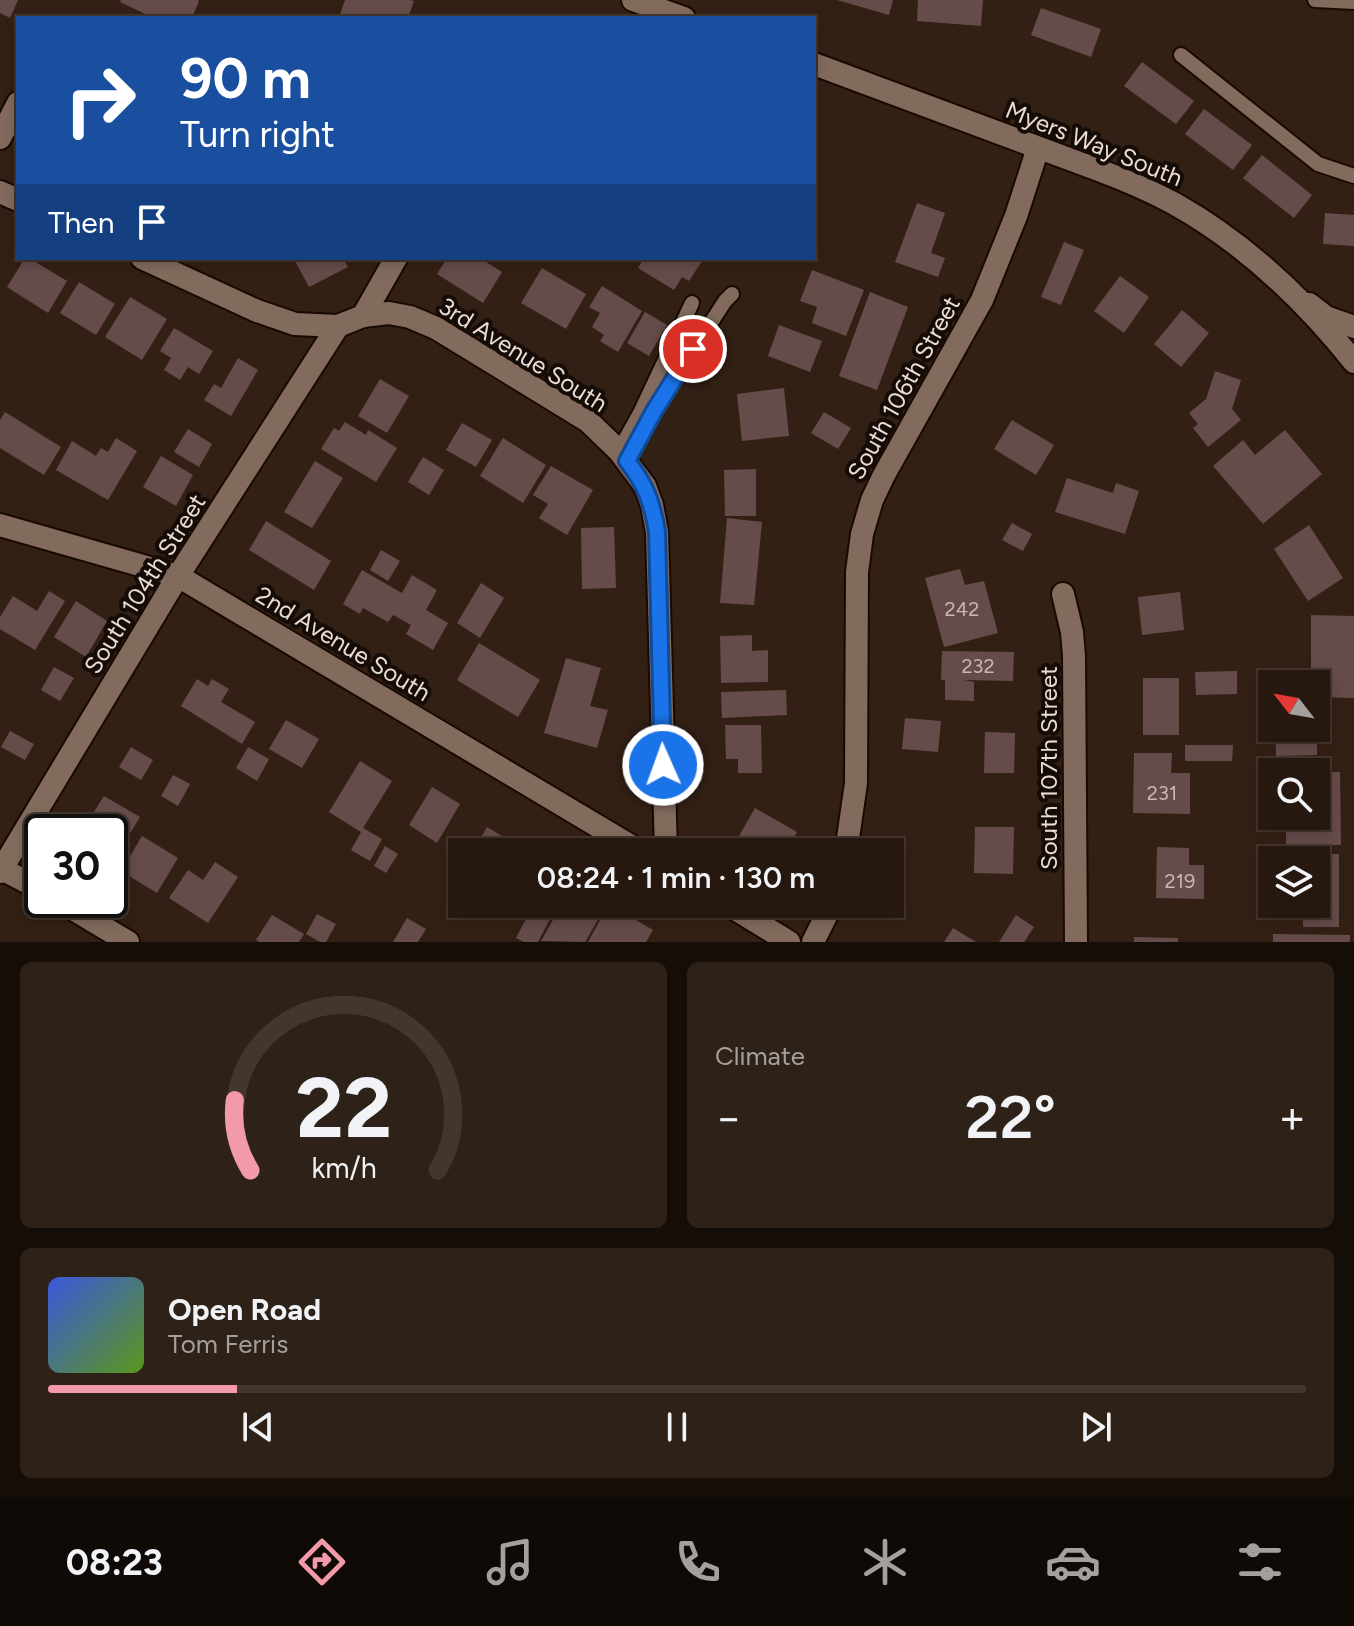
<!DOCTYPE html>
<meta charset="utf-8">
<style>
body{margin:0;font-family:Figtree,sans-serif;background:#2e2118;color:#f1f3f6;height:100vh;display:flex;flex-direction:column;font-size:30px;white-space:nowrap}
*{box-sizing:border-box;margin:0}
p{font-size:26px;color:#a4a09e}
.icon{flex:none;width:44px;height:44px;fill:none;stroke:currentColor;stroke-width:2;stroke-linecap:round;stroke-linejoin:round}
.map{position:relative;height:942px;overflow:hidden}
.drawer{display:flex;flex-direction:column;gap:20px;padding:20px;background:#150d08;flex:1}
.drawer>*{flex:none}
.hud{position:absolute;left:16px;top:16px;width:800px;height:244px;border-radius:0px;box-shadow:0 4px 12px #0003,0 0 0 2px #42372f;background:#1a4fa0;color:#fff;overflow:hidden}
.needle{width:52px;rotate:301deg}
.buttons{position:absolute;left:1258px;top:670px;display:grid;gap:16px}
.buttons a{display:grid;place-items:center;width:72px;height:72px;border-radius:0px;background:#26180f;box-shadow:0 4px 12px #0003,0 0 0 2px #42372f;font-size:40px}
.speed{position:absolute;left:24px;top:814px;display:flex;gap:16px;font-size:40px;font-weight:700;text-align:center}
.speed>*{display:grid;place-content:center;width:104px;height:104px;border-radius:50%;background:#26180f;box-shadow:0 4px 12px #0003,0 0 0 2px #42372f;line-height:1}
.speed .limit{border:4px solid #111;border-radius:12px;background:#fff;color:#111}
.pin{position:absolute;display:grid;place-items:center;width:68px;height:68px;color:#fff;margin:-34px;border:4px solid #fff;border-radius:50%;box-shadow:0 2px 8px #0007}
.me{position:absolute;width:88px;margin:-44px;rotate:358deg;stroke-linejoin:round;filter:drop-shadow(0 0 6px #0008)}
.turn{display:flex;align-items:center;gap:28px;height:168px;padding:0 32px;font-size:36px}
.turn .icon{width:104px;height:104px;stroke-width:2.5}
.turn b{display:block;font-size:56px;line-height:68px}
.then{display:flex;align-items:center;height:76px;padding:0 32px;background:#0003;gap:16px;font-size:30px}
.big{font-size:60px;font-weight:600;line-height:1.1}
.drawer .widget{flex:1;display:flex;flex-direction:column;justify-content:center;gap:12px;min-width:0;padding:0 28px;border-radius:12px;background:#2e2118}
.drawer .dial{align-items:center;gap:0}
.dial svg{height:208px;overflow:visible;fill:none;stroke:#42372f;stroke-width:7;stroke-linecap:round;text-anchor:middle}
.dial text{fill:#f1f3f6;stroke:none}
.song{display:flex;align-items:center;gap:24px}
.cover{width:96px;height:96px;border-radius:12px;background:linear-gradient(135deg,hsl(230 70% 55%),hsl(90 70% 35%))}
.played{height:8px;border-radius:4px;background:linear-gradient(90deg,#f39aa8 15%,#42372f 15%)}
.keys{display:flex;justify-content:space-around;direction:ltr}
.heat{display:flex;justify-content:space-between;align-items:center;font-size:44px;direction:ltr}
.drawer .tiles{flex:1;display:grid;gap:20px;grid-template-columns:1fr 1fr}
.widget:last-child{grid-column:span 2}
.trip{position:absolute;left:448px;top:838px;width:456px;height:80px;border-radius:0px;background:#26180f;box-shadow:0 4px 12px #0003,0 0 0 2px #42372f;font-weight:600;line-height:80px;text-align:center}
.dock{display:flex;height:128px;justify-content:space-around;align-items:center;background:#0f0a06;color:#a4a09e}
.dock .icon{width:56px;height:56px}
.dock .active{color:#f39aa8}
.dock b{font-size:36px;color:#f1f3f6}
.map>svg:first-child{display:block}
.building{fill:#664b4b}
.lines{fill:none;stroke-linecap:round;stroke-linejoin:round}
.service-casing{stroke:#1a0902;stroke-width:18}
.minor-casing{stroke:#1a0902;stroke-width:26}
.tertiary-casing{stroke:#1a0902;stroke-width:26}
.secondary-casing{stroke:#1a0902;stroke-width:26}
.service{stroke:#826b5d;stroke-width:14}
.minor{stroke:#826b5d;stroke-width:22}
.tertiary{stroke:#826b5d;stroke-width:22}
.secondary{stroke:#826b5d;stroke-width:22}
.route-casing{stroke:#114b97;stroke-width:20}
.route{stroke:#1a73e8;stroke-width:14}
.labels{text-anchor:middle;stroke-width:8;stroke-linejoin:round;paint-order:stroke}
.number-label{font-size:20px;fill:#c9b8b2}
.street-label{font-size:24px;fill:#eadcd5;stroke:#150c07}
</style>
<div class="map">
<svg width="1354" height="942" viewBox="0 0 1354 942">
<rect width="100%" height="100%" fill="#332014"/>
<!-- building -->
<g class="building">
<path d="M0 0H18L10 18 0 13Z"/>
<path d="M121 0H197L199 1 192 18H154L120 2Z"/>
<path d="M345 0H410L414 1 408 18H339Z"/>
<path d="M837 0H893L889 15Z"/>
<path d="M918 0H983L981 26 917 21Z"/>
<path d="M1041 8 1101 29 1091 57 1031 35Z"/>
<path d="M1142 62 1194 101 1176 124 1124 86Z"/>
<path d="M1204 109 1252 145 1233 170 1185 134Z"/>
<path d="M1262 155 1312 195 1294 218 1243 178Z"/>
<path d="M917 203 945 213 931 253 945 258 938 277 895 262Z"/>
<path d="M1325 213 1354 215V246L1323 244Z"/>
<path d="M1064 242 1084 250 1061 305 1041 297Z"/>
<path d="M25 258H29L67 281 48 313 7 287Z"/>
<path d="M300 258H343L348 267 309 287 295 261Z"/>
<path d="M447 258H480L502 272 483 303 437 274Z"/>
<path d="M644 258H704L689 281 682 277 674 290 638 268Z"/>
<path d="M542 268 586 294 566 329 521 303Z"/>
<path d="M812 270 864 290 846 336 812 323 817 307 800 301Z"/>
<path d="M1120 276 1149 297 1124 333 1094 311Z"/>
<path d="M79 282 115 304 96 335 60 313Z"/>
<path d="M602 286 642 311 618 352 600 341 604 335 592 327 600 313 589 307Z"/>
<path d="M870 292 908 307 877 390 839 376Z"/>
<path d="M130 297 167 319 142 360 105 337Z"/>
<path d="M1182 310 1209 333 1181 367 1154 344Z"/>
<path d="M645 312 667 325 649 356 627 343Z"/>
<path d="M779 325 822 341 810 372 768 356Z"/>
<path d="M174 328 213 351 199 374 188 367 180 380 164 370 171 358 160 351Z"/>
<path d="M238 358 258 370 231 416 204 400 214 384 221 388Z"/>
<path d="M1215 371 1241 380 1232 409 1241 420 1208 447 1193 428 1198 424 1189 413 1206 399Z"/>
<path d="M380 379 409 396 387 433 358 416Z"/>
<path d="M784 388 789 436 742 441 737 394Z"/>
<path d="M5 412 61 447 44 475 0 448V420Z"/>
<path d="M824 412 851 428 838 449 811 433Z"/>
<path d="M1012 420 1054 445 1036 475 994 449Z"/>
<path d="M345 422 366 435 368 430 397 448 376 482 321 449 334 428 339 431Z"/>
<path d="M462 423 492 440 476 467 446 450Z"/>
<path d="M188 429 212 444 199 467 174 452Z"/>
<path d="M1285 430 1322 474 1263 524 1213 466 1243 440 1255 455Z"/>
<path d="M116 438 137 451 108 500 56 470 72 441 96 456 101 448 108 452Z"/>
<path d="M503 438 546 465 523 503 480 476Z"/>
<path d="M161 456 193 475 176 506 143 487Z"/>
<path d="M423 457 444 470 429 495 408 482Z"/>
<path d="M315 461 343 478 312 528 284 512Z"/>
<path d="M551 466 593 490 567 535 539 518 548 504 533 495Z"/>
<path d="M756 469V516H725L724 470Z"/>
<path d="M1067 478 1113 493 1116 483 1139 491 1125 534 1055 512Z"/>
<path d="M727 518 762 522 754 605 720 603Z"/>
<path d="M266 521 331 561 314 590 249 550Z"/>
<path d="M1012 523 1032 534 1023 551 1002 540Z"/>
<path d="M1309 525 1343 578 1308 601 1274 549Z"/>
<path d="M614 527 616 588 582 589 581 528Z"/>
<path d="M381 550 400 561 388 581 370 570Z"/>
<path d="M960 569 965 585 984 581 998 633 944 647 925 578Z"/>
<path d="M362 570 402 593 412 575 437 590 426 610 448 623 433 650 406 634 411 625 393 615 388 622 363 608 360 614 343 604Z"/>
<path d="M481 583 504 598 480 638 457 623Z"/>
<path d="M49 591 65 601 35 650 0 629V617L13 596 37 611Z"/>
<path d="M1180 592 1184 630 1142 635 1138 597Z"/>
<path d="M76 601 107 621 86 657 54 637Z"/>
<path d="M1311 615 1354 616V698L1316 697V684H1311Z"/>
<path d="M752 635V651L768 650V682L721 683 720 636Z"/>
<path d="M479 643 540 680 518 717 457 680Z"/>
<path d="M942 651 1014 652 1013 681 964 680 974 682V701L945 700V680H941Z"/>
<path d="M566 658 601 668 590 706 608 710 597 748 544 733Z"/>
<path d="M54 667 74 678 60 701 41 690Z"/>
<path d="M1237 671V694L1196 695 1195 672Z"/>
<rect x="1143" y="678" width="36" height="57"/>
<path d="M197 679 208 686 212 679 229 689 221 702 255 722 242 744 181 706Z"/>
<path d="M786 690 787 715 722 718 721 692Z"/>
<path d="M905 718 941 721 938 752 902 749Z"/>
<path d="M286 720 319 739 302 768 269 749Z"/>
<path d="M725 725H761L762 773H738V759H726Z"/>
<path d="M1275 728H1317V755L1276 756Z"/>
<path d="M10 731 34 744 25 760 1 747Z"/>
<path d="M985 732 1015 733 1014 773H984Z"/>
<path d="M1185 745H1233L1232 761H1185Z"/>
<path d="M131 747 153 760 141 780 119 767Z"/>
<path d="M248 747 269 759 257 781 236 768Z"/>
<path d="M1134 753H1172L1171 773H1190V814L1133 813Z"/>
<path d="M360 761 392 781 363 828 382 839 370 861 351 850 361 832 329 812Z"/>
<path d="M1316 772H1340L1341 845H1286V816H1316Z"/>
<path d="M173 775 190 784 178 806 161 796Z"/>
<path d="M432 787 460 804 437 843 409 825Z"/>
<path d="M104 796 140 817 110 866V832H81Z"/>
<path d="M755 808 797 832 786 852H747L734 845Z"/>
<path d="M487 827 522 848 520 852H473Z"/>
<path d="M975 827H1014L1013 874 974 873Z"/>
<path d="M142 836 178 858 157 893 121 871Z"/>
<path d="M385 846 398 854 386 873 374 866Z"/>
<path d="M1157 847 1189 848V865H1204V899L1156 898Z"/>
<path d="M1304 854H1339V927H1303V904H1316V860H1304Z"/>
<path d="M215 862 238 877 208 923 169 898 188 870 203 880Z"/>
<path d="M562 904H578L600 916 585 942 541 941Z"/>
<path d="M609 904 653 930 646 942H588Z"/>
<path d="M531 909 550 919 538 942H524L516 938Z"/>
<path d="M317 914 336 924 326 942H320L306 934Z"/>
<path d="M272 915 304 934 299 942H259L256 940Z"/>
<path d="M1016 915 1034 927 1024 942H999Z"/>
<path d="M407 918 426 929 418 942H393Z"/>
<path d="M953 928 976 942H944Z"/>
<path d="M1273 934 1350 935V942H1273Z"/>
<path d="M1134 937 1178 938V942H1134Z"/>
</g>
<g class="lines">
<!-- service casing -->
<g class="service-casing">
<g id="service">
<path d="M1315 0 1354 2"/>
<path d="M1181 55 1318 164 1354 176"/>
<path d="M619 451 640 413 692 303"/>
<path d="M627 461 654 411 725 301 732 294"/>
</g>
</g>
<!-- minor casing -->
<g class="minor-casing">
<g id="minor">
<path d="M0 138 18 103"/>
<path d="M0 192 18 200"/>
<path d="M142 258 257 311 295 324 338 326 363 316 389 313 410 317 436 328 588 421 619 451 645 486 652 505 657 532 666 852"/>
<path d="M363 316 396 258"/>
<path d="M0 525 178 576 641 852"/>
<path d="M1063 594 1072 632 1074 656 1076 942"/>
<path d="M846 852 856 783 857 572 862 534 872 500 884 475 982 300 1016 216 1038 148"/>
<path d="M0 868 42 890"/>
<path d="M0 872 178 576 338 326"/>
<path d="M58 900 128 942"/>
<path d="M727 904 789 942"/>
<path d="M813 942 832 904"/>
</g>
</g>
<!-- tertiary casing -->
<g class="tertiary-casing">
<path id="tertiary" d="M1309 304 1326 317 1354 327"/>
</g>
<!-- secondary casing -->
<g class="secondary-casing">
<g id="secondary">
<path d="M633 0 684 18"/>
<path d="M814 64 1096 169C1123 179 1149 190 1175 204 1246 244 1303 298 1354 362"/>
</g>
</g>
<!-- service -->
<use href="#service" class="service"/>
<!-- minor -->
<use href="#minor" class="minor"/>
<!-- tertiary -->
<use href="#tertiary" class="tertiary"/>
<!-- secondary -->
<use href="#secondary" class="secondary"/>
</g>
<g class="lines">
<!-- route casing -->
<g class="route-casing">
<path id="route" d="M663 765 657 532C652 502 646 485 627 461L654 411 693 349"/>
</g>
<!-- route -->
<use href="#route" class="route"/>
</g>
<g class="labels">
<!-- number labels -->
<g class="number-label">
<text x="962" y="616">242</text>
<text x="978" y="673">232</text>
<text x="1162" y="800">231</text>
<text x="1180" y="888">219</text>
</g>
<!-- street labels -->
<g class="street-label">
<text transform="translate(1094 144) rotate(22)" y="8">Myers Way South</text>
<text transform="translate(523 355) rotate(32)" y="8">3rd Avenue South</text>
<text transform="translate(904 388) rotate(-61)" y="8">South 106th Street</text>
<text transform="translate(145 584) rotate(-58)" y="8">South 104th Street</text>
<text transform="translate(343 644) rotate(31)" y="8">2nd Avenue South</text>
<text transform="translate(1049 768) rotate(-90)" y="8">South 107th Street</text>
</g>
</g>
</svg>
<div class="buttons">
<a><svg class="needle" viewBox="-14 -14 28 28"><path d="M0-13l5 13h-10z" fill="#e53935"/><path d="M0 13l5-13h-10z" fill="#a4a09e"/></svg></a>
<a><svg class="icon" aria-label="search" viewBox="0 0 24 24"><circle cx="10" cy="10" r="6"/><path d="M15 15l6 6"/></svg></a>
<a><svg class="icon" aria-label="layers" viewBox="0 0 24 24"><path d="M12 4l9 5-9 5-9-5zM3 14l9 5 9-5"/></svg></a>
</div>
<div class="speed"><div class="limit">30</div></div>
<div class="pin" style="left:693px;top:349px;background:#d93025"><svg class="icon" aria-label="arrive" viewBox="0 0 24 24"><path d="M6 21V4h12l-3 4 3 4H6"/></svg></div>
<svg class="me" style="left:663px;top:765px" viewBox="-20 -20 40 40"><circle r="17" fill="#1a73e8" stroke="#fff" stroke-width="3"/><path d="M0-11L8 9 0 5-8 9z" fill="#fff"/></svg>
<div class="trip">08:24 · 1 min · 130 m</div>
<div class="hud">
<div class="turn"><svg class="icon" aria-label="right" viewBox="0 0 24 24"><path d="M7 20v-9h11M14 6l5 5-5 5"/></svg><div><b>90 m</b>Turn right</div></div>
<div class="then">Then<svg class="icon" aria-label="arrive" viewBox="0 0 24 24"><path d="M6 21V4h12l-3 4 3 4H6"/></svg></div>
</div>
</div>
<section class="drawer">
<div class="tiles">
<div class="widget dial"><svg viewBox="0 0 100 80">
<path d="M14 69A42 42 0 1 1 86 69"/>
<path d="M14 69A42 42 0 0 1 8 42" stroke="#f39aa8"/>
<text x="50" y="56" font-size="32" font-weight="700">22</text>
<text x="50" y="72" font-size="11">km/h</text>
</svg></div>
<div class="widget"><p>Climate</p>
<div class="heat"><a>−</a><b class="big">22°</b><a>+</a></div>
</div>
<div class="widget">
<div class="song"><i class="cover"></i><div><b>Open Road</b><p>Tom Ferris</p></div></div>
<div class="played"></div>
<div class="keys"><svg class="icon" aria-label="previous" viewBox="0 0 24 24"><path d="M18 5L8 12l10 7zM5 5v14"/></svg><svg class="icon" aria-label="pause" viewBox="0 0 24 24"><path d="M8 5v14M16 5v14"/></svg><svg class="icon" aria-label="next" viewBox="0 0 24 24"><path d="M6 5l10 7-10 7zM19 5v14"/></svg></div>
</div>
</div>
</section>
<nav class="dock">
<b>08:23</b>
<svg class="icon active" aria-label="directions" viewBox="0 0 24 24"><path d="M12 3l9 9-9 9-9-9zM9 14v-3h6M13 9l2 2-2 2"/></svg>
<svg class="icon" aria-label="music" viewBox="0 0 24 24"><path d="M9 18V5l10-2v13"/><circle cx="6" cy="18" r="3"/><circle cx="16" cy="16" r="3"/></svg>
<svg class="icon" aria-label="phone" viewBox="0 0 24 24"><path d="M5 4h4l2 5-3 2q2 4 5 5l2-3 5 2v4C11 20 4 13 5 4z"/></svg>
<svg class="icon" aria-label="climate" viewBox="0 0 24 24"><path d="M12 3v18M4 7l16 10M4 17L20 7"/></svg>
<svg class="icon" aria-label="car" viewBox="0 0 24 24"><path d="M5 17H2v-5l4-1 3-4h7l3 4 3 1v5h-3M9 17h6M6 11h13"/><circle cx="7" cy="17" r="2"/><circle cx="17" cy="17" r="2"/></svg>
<svg class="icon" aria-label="filters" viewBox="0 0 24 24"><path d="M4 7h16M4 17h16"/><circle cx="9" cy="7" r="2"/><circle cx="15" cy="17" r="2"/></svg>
</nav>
